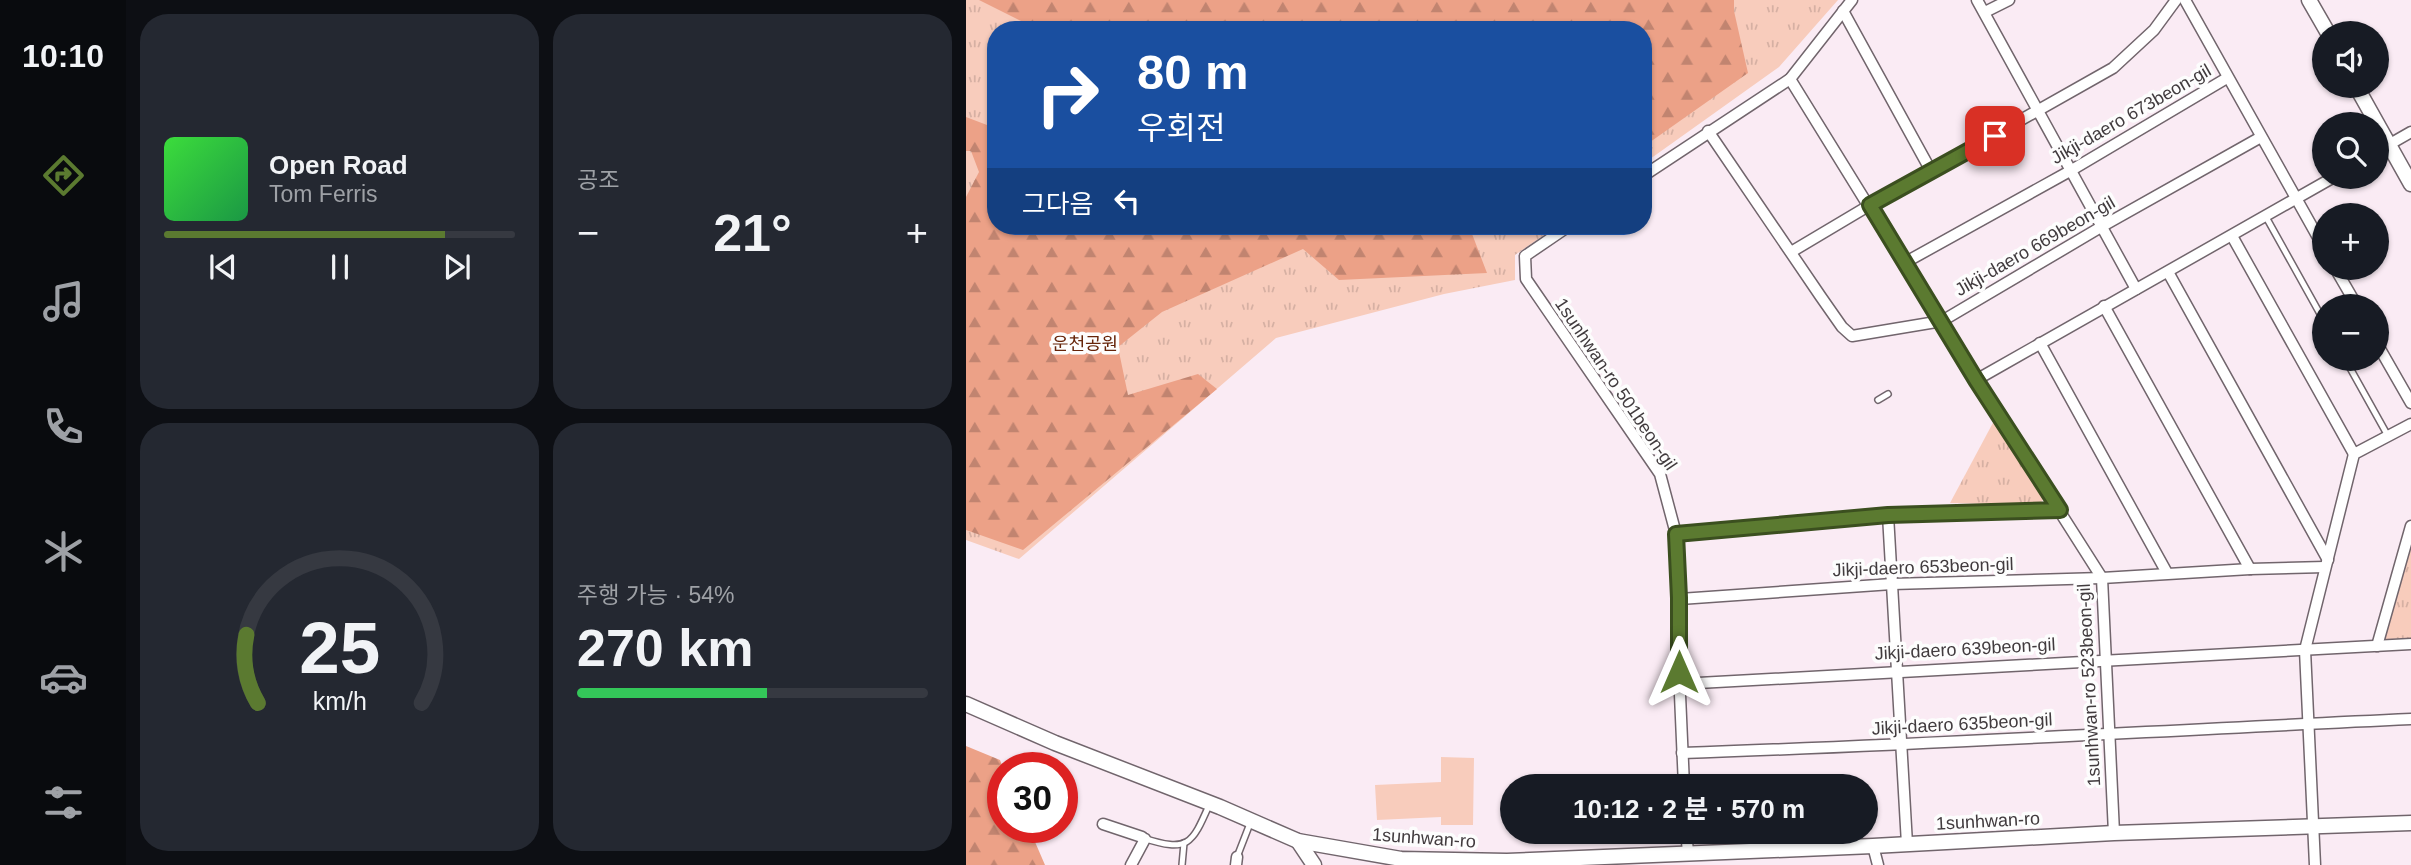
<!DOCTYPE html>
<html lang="ko">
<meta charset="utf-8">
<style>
body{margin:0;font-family:Helvetica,"Noto Sans KR",sans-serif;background:#242831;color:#f1f3f6;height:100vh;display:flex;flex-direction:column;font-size:26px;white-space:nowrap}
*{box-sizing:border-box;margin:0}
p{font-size:23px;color:#9ea1a6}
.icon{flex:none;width:38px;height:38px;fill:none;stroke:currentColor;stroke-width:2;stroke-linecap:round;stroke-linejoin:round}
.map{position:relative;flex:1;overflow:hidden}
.details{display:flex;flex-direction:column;gap:14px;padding:14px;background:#0d0f14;width:840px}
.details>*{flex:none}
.top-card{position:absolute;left:21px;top:21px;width:665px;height:214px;border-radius:28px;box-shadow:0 2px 5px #0004;background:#1a4fa0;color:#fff;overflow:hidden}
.buttons{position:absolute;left:1346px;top:21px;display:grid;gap:14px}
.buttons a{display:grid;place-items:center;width:77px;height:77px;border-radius:50%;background:#171b24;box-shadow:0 2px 5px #0004;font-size:35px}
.speed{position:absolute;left:21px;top:752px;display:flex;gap:14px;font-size:35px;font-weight:700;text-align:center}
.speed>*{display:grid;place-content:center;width:91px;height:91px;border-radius:50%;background:#171b24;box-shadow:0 2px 5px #0004;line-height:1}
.speed .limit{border:10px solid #d22;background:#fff;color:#111}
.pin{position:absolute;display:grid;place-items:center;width:60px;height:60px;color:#fff;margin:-30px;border-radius:14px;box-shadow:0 4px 10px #0006}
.me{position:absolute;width:77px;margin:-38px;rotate:0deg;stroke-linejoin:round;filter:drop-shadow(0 0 5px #0008)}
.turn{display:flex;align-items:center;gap:24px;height:147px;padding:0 35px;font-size:32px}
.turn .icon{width:91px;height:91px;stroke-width:2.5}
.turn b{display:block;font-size:49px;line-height:60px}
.then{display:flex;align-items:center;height:66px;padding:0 35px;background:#0003;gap:14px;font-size:26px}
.big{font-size:52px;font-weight:700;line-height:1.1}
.details .widget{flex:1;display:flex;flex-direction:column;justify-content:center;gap:10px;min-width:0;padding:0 24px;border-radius:28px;background:#242831}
.details .dial{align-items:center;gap:0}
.dial svg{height:182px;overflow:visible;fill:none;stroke:#363941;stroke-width:7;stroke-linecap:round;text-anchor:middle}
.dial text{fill:#f1f3f6;stroke:none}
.song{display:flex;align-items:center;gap:21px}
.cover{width:84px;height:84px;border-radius:10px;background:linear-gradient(135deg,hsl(120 70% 55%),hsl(140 70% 35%))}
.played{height:7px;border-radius:4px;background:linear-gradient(90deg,#5b7a30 80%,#363941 80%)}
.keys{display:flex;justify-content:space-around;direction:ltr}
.heat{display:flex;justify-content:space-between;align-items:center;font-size:38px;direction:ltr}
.charge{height:10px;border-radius:5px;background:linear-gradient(90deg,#34c759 54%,#363941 0)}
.details .tiles{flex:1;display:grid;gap:14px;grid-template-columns:repeat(2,1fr)}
.trip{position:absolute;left:534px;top:774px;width:378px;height:70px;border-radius:35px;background:#171b24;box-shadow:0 2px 5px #0004;font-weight:700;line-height:70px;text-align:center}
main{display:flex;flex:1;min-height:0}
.tabs{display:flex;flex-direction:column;width:126px;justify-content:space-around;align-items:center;background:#090b0e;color:#9ea1a6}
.tabs .icon{width:49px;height:49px}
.tabs .current{color:#5b7a30}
.tabs b{font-size:32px;color:#f1f3f6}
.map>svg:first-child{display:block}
.grass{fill:url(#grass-tufts)}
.forest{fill:url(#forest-firs)}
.pitch{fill:#f8ccbc}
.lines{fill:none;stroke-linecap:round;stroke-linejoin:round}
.lane-casing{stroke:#71656c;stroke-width:8}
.street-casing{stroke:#71656c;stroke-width:13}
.secondary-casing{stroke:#71656c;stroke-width:17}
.lane{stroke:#fff;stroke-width:5}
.street{stroke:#fff;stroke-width:10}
.secondary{stroke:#fff;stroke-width:14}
.route-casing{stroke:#3b4f1f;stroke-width:18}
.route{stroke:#5b7a30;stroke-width:12}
.labels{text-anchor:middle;stroke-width:7;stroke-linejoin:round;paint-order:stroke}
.street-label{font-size:18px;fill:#413b3e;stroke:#fdfdfd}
.park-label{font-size:18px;fill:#662409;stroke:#fdfdfd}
</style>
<main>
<nav class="tabs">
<b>10:10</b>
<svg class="icon current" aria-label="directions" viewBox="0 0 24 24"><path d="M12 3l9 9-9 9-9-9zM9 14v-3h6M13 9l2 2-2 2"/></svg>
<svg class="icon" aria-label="music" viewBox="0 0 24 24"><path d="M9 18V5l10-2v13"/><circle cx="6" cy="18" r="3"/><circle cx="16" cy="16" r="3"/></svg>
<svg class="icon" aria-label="phone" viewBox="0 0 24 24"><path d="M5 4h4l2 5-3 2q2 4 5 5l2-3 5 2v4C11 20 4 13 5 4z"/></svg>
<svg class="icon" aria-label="climate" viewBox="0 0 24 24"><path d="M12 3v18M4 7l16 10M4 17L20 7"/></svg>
<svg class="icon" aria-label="car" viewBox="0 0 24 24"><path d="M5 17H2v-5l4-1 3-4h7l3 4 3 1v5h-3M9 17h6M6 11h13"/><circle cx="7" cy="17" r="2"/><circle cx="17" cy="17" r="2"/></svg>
<svg class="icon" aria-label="filters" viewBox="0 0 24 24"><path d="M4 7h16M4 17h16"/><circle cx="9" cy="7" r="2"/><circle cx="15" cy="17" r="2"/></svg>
</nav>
<section class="details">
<div class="tiles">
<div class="widget">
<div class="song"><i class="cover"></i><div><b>Open Road</b><p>Tom Ferris</p></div></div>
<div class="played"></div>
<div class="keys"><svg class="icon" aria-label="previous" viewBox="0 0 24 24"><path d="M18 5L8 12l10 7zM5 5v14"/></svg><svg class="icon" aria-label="pause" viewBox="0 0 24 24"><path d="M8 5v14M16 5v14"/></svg><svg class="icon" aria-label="next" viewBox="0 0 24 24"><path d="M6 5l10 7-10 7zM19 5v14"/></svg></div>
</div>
<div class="widget"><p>공조</p>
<div class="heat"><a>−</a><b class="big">21°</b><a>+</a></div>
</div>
<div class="widget dial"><svg viewBox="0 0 100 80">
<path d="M14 69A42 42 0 1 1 86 69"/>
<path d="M14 69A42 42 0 0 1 9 39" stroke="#5b7a30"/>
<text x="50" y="56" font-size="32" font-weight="700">25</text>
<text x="50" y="72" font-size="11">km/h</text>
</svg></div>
<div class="widget"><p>주행 가능 · 54%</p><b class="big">270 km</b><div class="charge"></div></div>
</div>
</section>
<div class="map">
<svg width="1445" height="865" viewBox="0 0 1445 865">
<defs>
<pattern id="grass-tufts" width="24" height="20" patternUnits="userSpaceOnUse" patternTransform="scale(1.75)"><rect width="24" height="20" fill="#f8ccbc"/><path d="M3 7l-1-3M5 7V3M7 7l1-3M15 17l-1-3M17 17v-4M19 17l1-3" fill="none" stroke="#d6b0a3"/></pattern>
<pattern id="forest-firs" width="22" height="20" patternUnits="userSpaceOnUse" patternTransform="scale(1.75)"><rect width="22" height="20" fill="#eca187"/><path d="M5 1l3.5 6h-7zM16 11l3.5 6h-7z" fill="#c18470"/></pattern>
</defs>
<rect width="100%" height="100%" fill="#faebf4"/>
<!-- grass -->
<g class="grass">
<path d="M0 0H872L813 67 677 164V30H30V226H591L549 255V280L478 294 310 338 53 559 0 540Z"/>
<path d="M1029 419 1079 498 1072 505 984 503Z"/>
<path d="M1445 540V641L1419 642 1417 638Z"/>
</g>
<!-- forest -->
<g class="forest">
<path d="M13 0H768V11L782 73 677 147V30H73Z"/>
<path d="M0 117 21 125 30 121V226H503L521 273 373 280 337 249 196 312 152 347 162 395 232 374 251 389 57 550 0 530V197L13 172 5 151H0Z"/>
<path d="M0 746 34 760 37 768V828H63L79 865H0Z"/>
</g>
<!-- pitch -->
<path class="pitch" d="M475 757 508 758 507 825H475V817L411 820 409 785 475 782Z"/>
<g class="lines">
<!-- lane casing -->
<g class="lane-casing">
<g id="lane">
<path d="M1300 217 1358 321"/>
<path d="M1379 359 1422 436"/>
<path d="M912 400 922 394"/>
<path d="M177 838C223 853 226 844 244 803"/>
<path d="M271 857 285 821"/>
<path d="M216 865 218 843"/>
</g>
</g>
<!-- street casing -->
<g class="street-casing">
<g id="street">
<path d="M1011 0 1170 289"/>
<path d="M1219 0 1358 248"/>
<path d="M877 11 965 171"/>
<path d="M1019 12 1043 0"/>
<path d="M824 79 1010 380 1136 578 1148 833"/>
<path d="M742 131 855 297 876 327 886 336 976 321 1135 227 1295 137"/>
<path d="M1410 152 1445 132"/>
<path d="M677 176 824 79 886 0"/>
<path d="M603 226 559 256 560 279 694 474 710 534 714 599 713 672 718 786"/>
<path d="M1266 236 1388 454"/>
<path d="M825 252 904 205 1147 68 1188 30 1210 0"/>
<path d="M940 262 1104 171 1261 78"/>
<path d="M1369 268 1391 306"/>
<path d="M1202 272 1362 560"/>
<path d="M1138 306 1284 569"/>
<path d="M1410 342 1445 403"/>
<path d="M1074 343 1201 573"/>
<path d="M1010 380 1368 177"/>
<path d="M922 515 941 844"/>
<path d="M710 534 922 515 1094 510"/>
<path d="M714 599 926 584 1136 578 1284 569 1359 567"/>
<path d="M1411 646 1445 526"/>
<path d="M714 684 1445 644"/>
<path d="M716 753C959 745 1202 730 1445 719"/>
<path d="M137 824 176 837"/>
<path d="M720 831 722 852"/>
<path d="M907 846 912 865"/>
<path d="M165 865 179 839"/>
<path d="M270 865 271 857"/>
<path d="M1349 865 1339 650 1388 454 1445 424"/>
</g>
</g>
<!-- secondary casing -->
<g class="secondary-casing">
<g id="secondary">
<path d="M1343 0 1362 33"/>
<path d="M1390 86 1445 184"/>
<path d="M0 704 89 743 254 807 332 841 435 859 541 861 907 846 1148 833 1445 823"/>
<path d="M332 841 348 865"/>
</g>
</g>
<!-- lane -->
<use href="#lane" class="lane"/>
<!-- street -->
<use href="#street" class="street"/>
<!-- secondary -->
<use href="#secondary" class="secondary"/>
</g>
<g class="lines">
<!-- route casing -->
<g class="route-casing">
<path id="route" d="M713 672V598L710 534 922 515 1094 510 1010 380 904 205 1029 136"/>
</g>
<!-- route -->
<use href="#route" class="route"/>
</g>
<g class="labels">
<!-- street labels -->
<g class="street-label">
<text transform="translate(1165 114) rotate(-30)" y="6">Jikji-daero 673beon-gil</text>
<text transform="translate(1069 246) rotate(-30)" y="6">Jikji-daero 669beon-gil</text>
<text transform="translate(650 384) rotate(56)" y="6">1sunhwan-ro 501beon-gil</text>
<text transform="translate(957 567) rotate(-2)" y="6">Jikji-daero 653beon-gil</text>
<text transform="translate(999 649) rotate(-3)" y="6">Jikji-daero 639beon-gil</text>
<text transform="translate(1123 685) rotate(-93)" y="6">1sunhwan-ro 523beon-gil</text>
<text transform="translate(996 724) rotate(-3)" y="6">Jikji-daero 635beon-gil</text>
<text transform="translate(1022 821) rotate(-3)" y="6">1sunhwan-ro</text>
<text transform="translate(458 838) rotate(4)" y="6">1sunhwan-ro</text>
</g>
<!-- park labels -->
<g class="park-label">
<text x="119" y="350">운천공원</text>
</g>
</g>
</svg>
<div class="buttons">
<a><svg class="icon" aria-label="sound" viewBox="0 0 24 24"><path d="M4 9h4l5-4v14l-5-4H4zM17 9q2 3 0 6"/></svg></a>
<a><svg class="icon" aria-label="search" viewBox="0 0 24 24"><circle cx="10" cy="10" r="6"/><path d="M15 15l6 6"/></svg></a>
<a>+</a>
<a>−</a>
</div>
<div class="speed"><div class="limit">30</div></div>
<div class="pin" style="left:1029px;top:136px;background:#d93025"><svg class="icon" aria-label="arrive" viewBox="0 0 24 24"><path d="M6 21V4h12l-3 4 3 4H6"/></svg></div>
<svg class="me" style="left:713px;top:672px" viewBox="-20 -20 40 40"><path d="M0-17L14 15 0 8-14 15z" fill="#5b7a30" stroke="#fff" stroke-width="4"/></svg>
<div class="trip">10:12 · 2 분 · 570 m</div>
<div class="top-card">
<div class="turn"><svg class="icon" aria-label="right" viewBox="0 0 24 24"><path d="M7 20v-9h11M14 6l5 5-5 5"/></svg><div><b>80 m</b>우회전</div></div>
<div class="then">그다음<svg class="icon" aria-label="left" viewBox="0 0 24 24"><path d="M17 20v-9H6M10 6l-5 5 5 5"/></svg></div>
</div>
</div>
</main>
